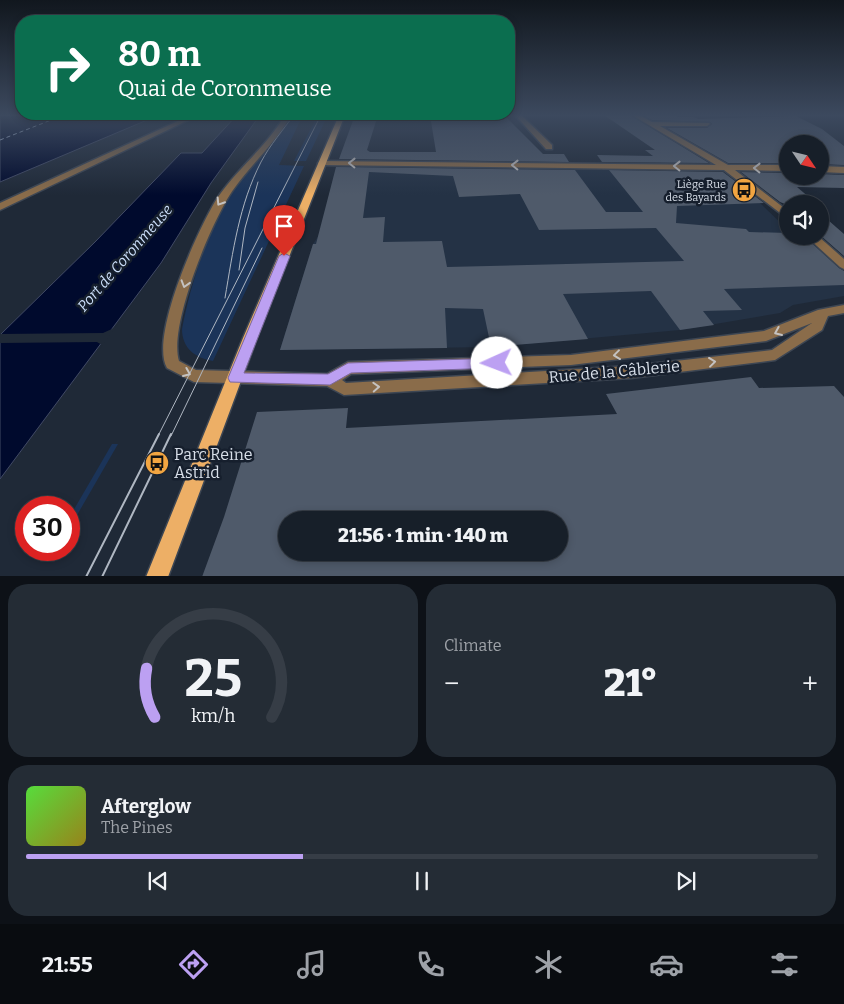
<!DOCTYPE html>
<meta charset="utf-8">
<style>
body{margin:0;font-family:Bitter,serif;background:#242c35;color:#f1f3f6;height:100vh;display:flex;flex-direction:column;font-size:19px;white-space:nowrap}
*{box-sizing:border-box;margin:0}
p{font-size:16px;color:#9ea2a8}
.icon{flex:none;width:28px;height:28px;fill:none;stroke:currentColor;stroke-width:2;stroke-linecap:round;stroke-linejoin:round}
.map{position:relative;height:576px;overflow:hidden}
.panel{display:flex;flex-direction:column;gap:8px;padding:8px;background:#0d1117;flex:1}
.panel>*{flex:none}
.banner{position:absolute;left:15px;top:15px;width:500px;height:105px;border-radius:20px;box-shadow:0 2px 8px #0003,0 0 0 1px #363d46;background:#0b6e4f;color:#fff;overflow:hidden}
.needle{width:32px;rotate:125deg}
.tools{position:absolute;left:779px;top:135px;display:grid;gap:10px}
.tools a{display:grid;place-items:center;width:50px;height:50px;border-radius:50%;background:#171f29;box-shadow:0 2px 8px #0003,0 0 0 1px #363d46;font-size:25px}
.speed{position:absolute;left:15px;top:496px;display:flex;gap:10px;font-size:25px;font-weight:700;text-align:center}
.speed>*{display:grid;place-content:center;width:65px;height:65px;border-radius:50%;background:#171f29;box-shadow:0 2px 8px #0003,0 0 0 1px #363d46;line-height:1}
.speed .limit{border:8px solid #d22;background:#fff;color:#111}
.pin{position:absolute;display:grid;place-items:center;width:42px;height:42px;color:#fff;margin:-51px -21px;border-radius:50% 50% 50% 0;rotate:-45deg;box-shadow:0 0 5px #0007}
.pin .icon{rotate:45deg}
.me{position:absolute;width:55px;margin:-28px;rotate:268deg;stroke-linejoin:round;filter:drop-shadow(0 0 4px #0008)}
.turn{display:flex;align-items:center;gap:18px;height:105px;padding:0 20px;font-size:22px}
.turn .icon{width:65px;height:65px;stroke-width:2.5}
.turn b{display:block;font-size:35px;line-height:42px}
.big{font-size:38px;font-weight:800;line-height:1.1}
.panel .card{flex:1;display:flex;flex-direction:column;justify-content:center;gap:8px;min-width:0;padding:0 18px;border-radius:20px;background:#242c35}
.panel .dial{align-items:center;gap:0}
.dial svg{height:130px;overflow:visible;fill:none;stroke:#363d46;stroke-width:7;stroke-linecap:round;text-anchor:middle}
.dial text{fill:#f1f3f6;stroke:none}
.song{display:flex;align-items:center;gap:15px}
.cover{width:60px;height:60px;border-radius:8px;background:linear-gradient(135deg,hsl(110 70% 55%),hsl(50 70% 35%))}
.played{height:5px;border-radius:2px;background:linear-gradient(90deg,#bca0f2 35%,#363d46 35%)}
.keys{display:flex;justify-content:space-around;direction:ltr}
.heat{display:flex;justify-content:space-between;align-items:center;font-size:28px;direction:ltr}
.panel .tiles{flex:1;display:grid;gap:8px;grid-template-columns:1fr 1fr}
.card:last-child{grid-column:span 2}
.trip{position:absolute;left:278px;top:511px;width:290px;height:50px;border-radius:25px;background:#171f29;box-shadow:0 2px 8px #0003,0 0 0 1px #363d46;font-weight:800;line-height:50px;text-align:center}
.tabs{display:flex;height:80px;justify-content:space-around;align-items:center;background:#090c10;color:#9ea2a8}
.tabs .icon{width:35px;height:35px}
.tabs .active{color:#bca0f2}
.tabs b{font-size:22px;color:#f1f3f6}
.map>svg:first-child{display:block}
.built{fill:#243245}
.green{fill:#1b3459}
.water{fill:#000a2d;stroke:#414a65}
.pier{fill:#1f2937}
.lines{fill:none;stroke-linecap:round;stroke-linejoin:round}
.ferry{stroke:#ccdffa;stroke-width:1;stroke-dasharray:4 3;stroke-linecap:butt}
.building{fill:#4f5a6a;fill-rule:evenodd}
.minor-casing{stroke:#3d4653;stroke-width:3}
.major-casing{stroke:#3d4653;stroke-width:3}
.minor{fill:#8a6c4a;fill-rule:evenodd}
.major{fill:#edaf66;fill-rule:evenodd}
.tram-far1{stroke:#afb7c2;stroke-width:1}
.tram{stroke:#afb7c2;stroke-width:2}
.oneway{stroke:#c4c2c1}
.route{fill:#bca0f2;stroke:#7a689d}
.labels{text-anchor:middle;stroke-width:5;stroke-linejoin:round;paint-order:stroke}
.far-poi-label{font-size:11px;fill:#d8dfe9;stroke:#161f2d;text-anchor:end}
.water-label{font-size:15px;font-style:italic;fill:#ccdffa;stroke:#161f2d}
.near-street-label{font-size:16px;fill:#d8dfe9;stroke:#161f2d}
.near-poi-label{font-size:16px;fill:#d8dfe9;stroke:#161f2d;text-anchor:start}
</style>
<div class="map">
<svg width="844" height="577" viewBox="0 0 844 577">
<rect width="100%" height="100%" fill="#1f2937"/>
<!-- built -->
<path class="built" d="M344 165 646 170 760 203 787 229 788 236 844 282V296L793 305 780 313 680 330 491 347 280 350 313 244 319 235 336 168Z"/>
<!-- green -->
<g class="green">
<path d="M318 115H328L306 161H294Z"/>
<path d="M291 117H302L279 165 304 166 213 361C195 358 182 348 182 329 192 277 211 220 243 177 259 157 277 138 291 117Z"/>
<path d="M112 444H118L69 529V518Z"/>
</g>
<!-- water -->
<g class="water">
<path d="M0 115H159L0 182Z"/>
<path d="M237 115H260L211 183 161 263 0 479V335L95 242 181 153H202Z"/>
</g>
<!-- pier -->
<path class="pier" d="M174 247 99 350 102 345 97 342 0 343V334L103 333 114 328Z"/>
<g class="lines">
<!-- ferry -->
<path class="ferry" d="M0 140 64 115"/>
</g>
<!-- building -->
<g class="building">
<path d="M355 115H378L367 150 370 152H436L430 115H504L543 154H564L569 162 339 159Z"/>
<path d="M604 115H630L709 163 602 162 597 155 653 156 645 150H655Z"/>
<path d="M642 115H677V117H694L698 119 796 116 822 129 844 146V165L820 164V144H788V163H728L667 128H707L712 124 710 122 652 120Z"/>
<path d="M336 167 575 170 606 212H643L609 170 723 172 764 203 677 206 676 223 746 229 749 232 788 233V236H804L839 268 844 271V285L724 289 742 310 703 311 714 325 680 330 651 291 563 294 588 339 491 347 483 309 445 308 447 348 280 350 313 244H316ZM369 172 453 176 459 197 520 194 539 230 656 228 684 261 447 267 442 241 383 242 385 217 363 218Z"/>
<path d="M741 172 788 173V176H820V174L844 175V188L797 187 817 204H785L780 202Z"/>
<path d="M820 213 844 234V256L820 235H822L820 233Z"/>
<path d="M751 377 759 388 834 386 844 397V577H202L224 517 257 412 348 408 346 428 617 414 606 394ZM286 520H559V552H286Z"/>
</g>
<g class="lines">
<!-- minor casing -->
<g class="minor-casing">
<g id="minor">
<path d="M191 115H199L0 210V203Z"/>
<path d="M285 115H291C276 143 251 164 233 190 212 220 168 326 179 361L196 370 327 374 348 362 571 355 764 331 818 310 844 305V313L828 316 822 330 775 360 631 378 344 395 327 386 194 382 167 368C149 337 199 226 218 197 238 168 267 146 285 115ZM812 323 772 350 631 366 346 383 342 380 351 374 571 365 766 341Z"/>
<path d="M515 115H521L552 145V149H546Z"/>
<path d="M632 115H639L652 122 709 123 710 124 707 126H660L728 165H788V171L735 170 788 211V219L724 170 322 165 318 163 322 161 716 165Z"/>
<path d="M820 166 844 167V173L820 172Z"/>
<path d="M806 236H818L844 259V269L840 267Z"/>
</g>
</g>
<!-- major casing -->
<g class="major-casing">
<path id="major" d="M339 115H345L257 338 168 577H146L243 338Z"/>
</g>
<!-- minor -->
<use href="#minor" class="minor"/>
<!-- major -->
<use href="#major" class="major"/>
<!-- tram-far1 -->
<g class="tram-far1">
<path d="M239 270 245 228 258 182"/>
<path d="M225 298C233 251 239 205 261 162 270 145 283 130 294 115"/>
<path d="M158 436 321 115"/>
<path d="M171 436 262 248"/>
</g>
<!-- tram -->
<g class="tram">
<path d="M86 577 159 434"/>
<path d="M102 577 171 434"/>
</g>
</g>
<!-- one-way arrows -->
<defs><path id="oneway-chevron" d="M-2-3.5L2.5 0L-2 3.5" fill="none" stroke-width="1.6" stroke-linecap="round" stroke-linejoin="round" transform="scale(1.25)"/></defs>
<g class="oneway">
<use href="#oneway-chevron" transform="translate(352 163) rotate(-179)"/>
<use href="#oneway-chevron" transform="translate(515 165) rotate(-179)"/>
<use href="#oneway-chevron" transform="translate(677 166) rotate(-179)"/>
<use href="#oneway-chevron" transform="translate(757 168) rotate(-179)"/>
<use href="#oneway-chevron" transform="translate(220 202) rotate(122)"/>
<use href="#oneway-chevron" transform="translate(185 284) rotate(107)"/>
<use href="#oneway-chevron" transform="translate(778 332) rotate(157)"/>
<use href="#oneway-chevron" transform="translate(617 355) rotate(173)"/>
<use href="#oneway-chevron" transform="translate(712 362) rotate(-7)"/>
<use href="#oneway-chevron" transform="translate(187 373) rotate(23)"/>
<use href="#oneway-chevron" transform="translate(376 387) rotate(-3)"/>
</g>
<!-- sky -->
<linearGradient id="sky" x2="0" y2="1"><stop stop-color="#11171e"/><stop offset="0.59" stop-color="#3c495e"/><stop offset="1" stop-color="#3c495e" stop-opacity="0"/></linearGradient>
<rect width="844" height="195" fill="url(#sky)"/>
<!-- route -->
<path class="route" d="M284 253 290 256 244 373 328 374 348 363 497 358 502 359 504 363 502 366 497 368 351 373 330 385 230 382 228 378 279 256Z"/>
<!-- icons -->
<defs>
<g id="bus-disc" transform="scale(1.25)"><circle r="9.5" fill="#f2a541" stroke="#161f2d"/><path d="M-5-6H5V4H4V6H2V4H-2V6H-4V4H-5ZM-3.5-4V0h7V-4ZM-3.5 1.2v1.5H-2V1.2ZM2 1.2v1.5H3.5V1.2Z" fill="#111"/></g>
</defs>
<g fill-rule="evenodd">
<use href="#bus-disc" x="744" y="190"/>
<use href="#bus-disc" x="157" y="463"/>
</g>
<g class="labels">
<!-- far-poi labels -->
<g class="far-poi-label">
<text x="726" y="188">Liège Rue<tspan x="726" dy="13">des Bayards</tspan></text>
</g>
<!-- water labels -->
<g class="water-label">
<text transform="translate(125 258) rotate(-49)" y="5">Port de Coronmeuse</text>
</g>
<!-- near-street labels -->
<g class="near-street-label">
<text transform="translate(614 371) rotate(-5)" y="6">Rue de la Câblerie</text>
</g>
<!-- near-poi labels -->
<g class="near-poi-label">
<text x="174" y="460">Parc Reine<tspan x="174" dy="18">Astrid</tspan></text>
</g>
</g>
</svg>
<div class="tools">
<a><svg class="needle" viewBox="-14 -14 28 28"><path d="M0-13l5 13h-10z" fill="#e53935"/><path d="M0 13l5-13h-10z" fill="#9ea2a8"/></svg></a>
<a><svg class="icon" aria-label="sound" viewBox="0 0 24 24"><path d="M4 9h4l5-4v14l-5-4H4zM17 9q2 3 0 6"/></svg></a>
</div>
<div class="speed"><div class="limit">30</div></div>
<div class="pin" style="left:284px;top:256px;background:#d93025"><svg class="icon" aria-label="arrive" viewBox="0 0 24 24"><path d="M6 21V4h12l-3 4 3 4H6"/></svg></div>
<svg class="me" style="left:497px;top:363px" viewBox="-20 -20 40 40"><circle r="19" fill="#fff"/><path d="M0-13L10 11 0 6-10 11z" fill="#bca0f2"/></svg>
<div class="trip">21:56 · 1 min · 140 m</div>
<div class="banner">
<div class="turn"><svg class="icon" aria-label="right" viewBox="0 0 24 24"><path d="M7 20v-9h11M14 6l5 5-5 5"/></svg><div><b>80 m</b>Quai de Coronmeuse</div></div>
</div>
</div>
<section class="panel">
<div class="tiles">
<div class="card dial"><svg viewBox="0 0 100 80">
<path d="M14 69A42 42 0 1 1 86 69"/>
<path d="M14 69A42 42 0 0 1 9 39" stroke="#bca0f2"/>
<text x="50" y="56" font-size="32" font-weight="700">25</text>
<text x="50" y="72" font-size="11">km/h</text>
</svg></div>
<div class="card"><p>Climate</p>
<div class="heat"><a>−</a><b class="big">21°</b><a>+</a></div>
</div>
<div class="card">
<div class="song"><i class="cover"></i><div><b>Afterglow</b><p>The Pines</p></div></div>
<div class="played"></div>
<div class="keys"><svg class="icon" aria-label="previous" viewBox="0 0 24 24"><path d="M18 5L8 12l10 7zM5 5v14"/></svg><svg class="icon" aria-label="pause" viewBox="0 0 24 24"><path d="M8 5v14M16 5v14"/></svg><svg class="icon" aria-label="next" viewBox="0 0 24 24"><path d="M6 5l10 7-10 7zM19 5v14"/></svg></div>
</div>
</div>
</section>
<nav class="tabs">
<b>21:55</b>
<svg class="icon active" aria-label="directions" viewBox="0 0 24 24"><path d="M12 3l9 9-9 9-9-9zM9 14v-3h6M13 9l2 2-2 2"/></svg>
<svg class="icon" aria-label="music" viewBox="0 0 24 24"><path d="M9 18V5l10-2v13"/><circle cx="6" cy="18" r="3"/><circle cx="16" cy="16" r="3"/></svg>
<svg class="icon" aria-label="phone" viewBox="0 0 24 24"><path d="M5 4h4l2 5-3 2q2 4 5 5l2-3 5 2v4C11 20 4 13 5 4z"/></svg>
<svg class="icon" aria-label="climate" viewBox="0 0 24 24"><path d="M12 3v18M4 7l16 10M4 17L20 7"/></svg>
<svg class="icon" aria-label="car" viewBox="0 0 24 24"><path d="M5 17H2v-5l4-1 3-4h7l3 4 3 1v5h-3M9 17h6M6 11h13"/><circle cx="7" cy="17" r="2"/><circle cx="17" cy="17" r="2"/></svg>
<svg class="icon" aria-label="filters" viewBox="0 0 24 24"><path d="M4 7h16M4 17h16"/><circle cx="9" cy="7" r="2"/><circle cx="15" cy="17" r="2"/></svg>
</nav>
